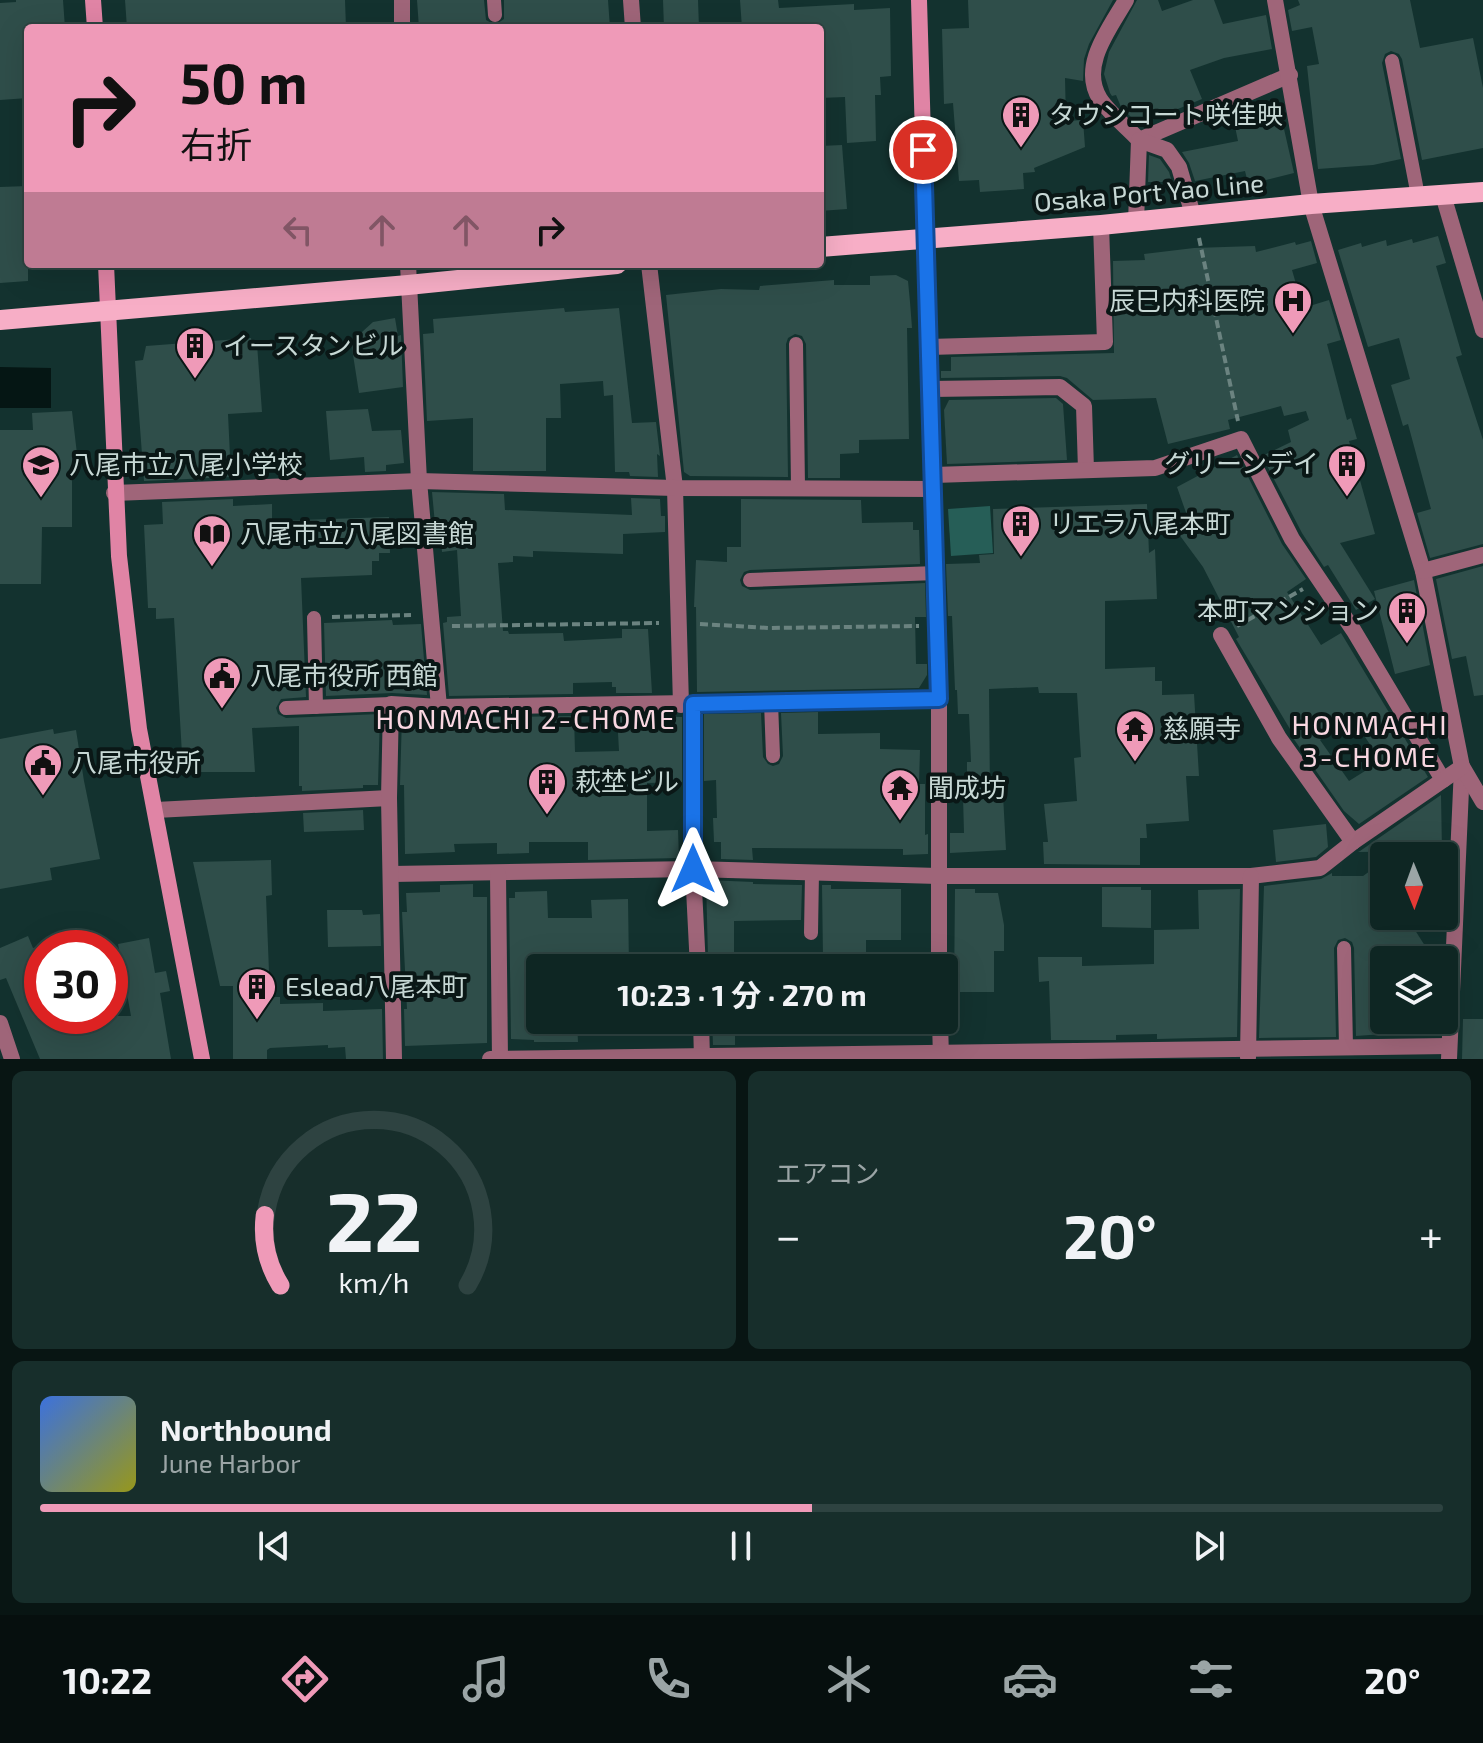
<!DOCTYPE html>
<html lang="ja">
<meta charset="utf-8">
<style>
body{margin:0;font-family:"Exo 2","Noto Sans JP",sans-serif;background:#172e2b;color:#f1f3f6;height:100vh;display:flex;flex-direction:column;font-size:30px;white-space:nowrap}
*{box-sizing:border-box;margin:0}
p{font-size:26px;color:#9ba5a6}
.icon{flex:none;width:44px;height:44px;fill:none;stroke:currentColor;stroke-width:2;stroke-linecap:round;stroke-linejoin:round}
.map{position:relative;height:1059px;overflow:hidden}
.side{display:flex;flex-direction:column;gap:12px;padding:12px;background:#081513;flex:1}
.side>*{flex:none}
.guide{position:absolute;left:24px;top:24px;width:800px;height:244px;border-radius:8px;box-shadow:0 8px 32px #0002,0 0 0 2px #2e4341;background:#ef9ab8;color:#111;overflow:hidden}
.needle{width:52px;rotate:179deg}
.buttons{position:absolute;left:1370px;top:842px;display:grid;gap:16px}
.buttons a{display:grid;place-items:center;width:88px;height:88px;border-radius:8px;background:#0e2623;box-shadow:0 8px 32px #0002,0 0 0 2px #2e4341;font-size:40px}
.speed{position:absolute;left:24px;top:930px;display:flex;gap:16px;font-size:40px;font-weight:700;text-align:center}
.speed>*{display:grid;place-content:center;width:104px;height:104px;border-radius:50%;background:#0e2623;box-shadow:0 8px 32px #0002,0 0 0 2px #2e4341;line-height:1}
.speed .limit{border:12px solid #d22;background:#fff;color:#111}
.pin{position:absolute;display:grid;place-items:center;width:68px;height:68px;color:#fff;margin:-34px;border:4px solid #fff;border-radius:50%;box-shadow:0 2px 8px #0007}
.me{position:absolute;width:88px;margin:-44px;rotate:0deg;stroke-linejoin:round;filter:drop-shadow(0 0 6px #0008)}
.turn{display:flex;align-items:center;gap:28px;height:168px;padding:0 24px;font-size:36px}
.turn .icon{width:104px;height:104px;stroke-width:2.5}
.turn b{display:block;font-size:56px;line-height:68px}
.lanes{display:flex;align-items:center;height:76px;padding:0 24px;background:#0003;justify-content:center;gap:40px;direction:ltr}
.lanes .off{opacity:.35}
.big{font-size:60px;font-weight:700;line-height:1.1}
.side .card{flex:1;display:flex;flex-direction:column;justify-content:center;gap:12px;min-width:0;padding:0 28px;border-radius:12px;background:#172e2b}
.side .dial{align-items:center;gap:0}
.dial svg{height:208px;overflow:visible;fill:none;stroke:#2e4341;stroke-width:7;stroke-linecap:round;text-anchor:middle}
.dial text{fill:#f1f3f6;stroke:none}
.song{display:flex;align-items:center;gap:24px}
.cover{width:96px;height:96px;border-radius:12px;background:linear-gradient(135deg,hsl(220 70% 55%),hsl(60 70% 35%))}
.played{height:8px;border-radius:4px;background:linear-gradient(90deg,#ef9ab8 55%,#2e4341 55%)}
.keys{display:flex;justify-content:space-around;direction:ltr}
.heat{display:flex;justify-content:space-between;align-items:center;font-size:44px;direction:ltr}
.side .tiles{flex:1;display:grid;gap:12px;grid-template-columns:1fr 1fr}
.card:last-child{grid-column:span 2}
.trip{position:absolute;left:526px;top:954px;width:432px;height:80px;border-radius:8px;background:#0e2623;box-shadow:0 8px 32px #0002,0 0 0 2px #2e4341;font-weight:700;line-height:80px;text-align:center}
.menu{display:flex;height:128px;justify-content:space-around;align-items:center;background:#060f0e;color:#9ba5a6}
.menu .icon{width:56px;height:56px}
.menu .selected{color:#ef9ab8}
.menu b{font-size:36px;color:#f1f3f6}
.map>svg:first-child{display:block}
.green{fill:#265e57}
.water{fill:#051614}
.building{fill:#2f4e4a;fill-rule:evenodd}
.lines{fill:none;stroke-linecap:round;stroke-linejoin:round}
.path{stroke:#6b8380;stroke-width:4;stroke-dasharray:8 4;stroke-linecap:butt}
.lane{stroke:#9f6579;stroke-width:14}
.street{stroke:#9f6579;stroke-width:16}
.secondary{stroke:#e084a5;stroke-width:16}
.primary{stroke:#f7aec6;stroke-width:20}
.route-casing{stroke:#114b97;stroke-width:20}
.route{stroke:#1a73e8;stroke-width:14}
.labels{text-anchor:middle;stroke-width:8;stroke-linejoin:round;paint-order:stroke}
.poi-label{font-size:26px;fill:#c7d8d5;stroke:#0a1716;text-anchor:start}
.street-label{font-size:26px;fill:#c7d8d5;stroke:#0a1716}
.neighbourhood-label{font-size:28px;letter-spacing:2px;fill:#f9d7e1;stroke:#0a1716}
</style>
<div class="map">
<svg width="1483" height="1059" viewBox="0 0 1483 1059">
<rect width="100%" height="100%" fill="#13322f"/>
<!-- green -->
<path class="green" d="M990 506 993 553 951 556 948 509Z"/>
<!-- water -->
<path class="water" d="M0 367 51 368V408H0Z"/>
<!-- building -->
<g class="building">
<path d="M16 0H63L65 28H28V98L0 100V3L16 2Z"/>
<path d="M125 0H345L346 28H127Z"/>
<path d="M417 0H484L486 20 495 25 504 19V0H608L610 28H419Z"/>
<path d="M663 0H698L699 28H664Z"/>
<path d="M740 0H778L779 8 854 4V10L890 8 891 76 880 77 881 95H875L876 141 847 143 845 97 820 98V28H742Z"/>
<path d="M968 0H1113L1089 44 1084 59 1083 81 1065 78 1066 121 1083 120 1085 147 1034 168 1035 172 1023 173 1024 189 980 192 979 180 959 181 953 103 944 104 942 29 969 28Z"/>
<path d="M1137 0H1158L1162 11 1193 0H1214L1223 24 1266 15 1272 49 1224 58 1190 70 1202 99 1139 125 1121 107 1116 95 1112 96 1110 93 1104 74 1109 52Z"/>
<path d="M1298 0H1410L1420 48 1473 38 1483 88V148L1422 160 1402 59 1399 54 1391 51 1385 54 1382 63 1401 159 1373 165 1318 169 1307 66 1319 64 1312 27 1292 31 1288 10 1300 5Z"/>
<path d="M1279 107 1294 173 1262 181 1260 176 1247 179 1245 171 1195 181 1189 163 1182 152 1238 141 1233 117Z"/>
<path d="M842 145 847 209 820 211V146Z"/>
<path d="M1149 155 1160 159 1169 172 1172 182H1148Z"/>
<path d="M28 186V281L0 283V187Z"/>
<path d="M1438 236 1446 263 1436 266 1462 355 1456 357 1483 440V544L1430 558 1417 513 1431 509 1408 424 1403 426 1391 385 1410 379 1399 338 1368 347 1338 250 1361 243 1362 247 1386 240 1387 246 1412 239 1413 243Z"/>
<path d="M1311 241 1317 263 1292 270 1303 308 1329 300 1341 340 1327 344 1347 420 1351 418 1357 439 1349 441 1375 534 1340 543 1375 599 1356 610 1328 565 1324 567 1302 533 1262 456 1291 442 1288 430 1309 420 1306 411 1284 416 1281 406 1228 420 1230 429 1168 444 1156 398 1093 400 1067 378 1060 376 941 378V371H951V357L1114 353 1113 261 1145 260 1144 254 1194 248 1255 246 1256 252 1295 242 1296 245Z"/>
<path d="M896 275 908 281 910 302 912 328H907L909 439 859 440V453L840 454V478H808L806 344 802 336 795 334 788 338 786 344 788 477 690 476 684 472 666 295 721 289 759 290 760 286 834 280V285H870V276Z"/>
<path d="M564 308 565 312 619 308 632 423 656 422 660 456 657 454 658 477 630 476 629 472H615L613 395 604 396 603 381 560 384 561 418H546V471H473V418L427 421 423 334 434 333 433 319Z"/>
<path d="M395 318 398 336 401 335 403 387 359 393 351 342 373 322Z"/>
<path d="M251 338 252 345 257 344 262 412 228 414 231 477 144 481 135 361 143 360 146 346Z"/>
<path d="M1056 398 1063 404 1067 460 947 464 944 410 949 400Z"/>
<path d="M368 409 372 431 401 430 404 463 386 465V471L365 472 364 457 330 460 326 411Z"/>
<path d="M72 411 77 454 72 455V527H42L41 584H0V430H33L32 413Z"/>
<path d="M1237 455 1282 544 1306 579 1287 592 1321 645 1341 633 1428 777 1359 824 1344 811 1291 735 1293 734 1236 639 1239 637 1203 567 1178 533 1190 524 1177 487ZM1353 719 1381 761 1349 781 1320 740Z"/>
<path d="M432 492 504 494 505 510 632 515 631 498 660 499 661 516H665V532L623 534V554L533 551V557L513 556V562L498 563 503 631H508L509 634 563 633 564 641 622 638V629H648L652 693H616V687H612V682L573 683V694L449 696 443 623 447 622V617L461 616 457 550 442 552 440 523 435 524Z"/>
<path d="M233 499V506L272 504V521L389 517 390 553H379V561H372V575L301 578 306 697 281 699 276 708 278 714 286 718 380 714 378 785H363V788L302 791V786H299V726L252 728 255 772H194L193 753 182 754 174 618 156 619V608H148L144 525 163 524 162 502Z"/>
<path d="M741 499 861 500 862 523 913 522V530H919L920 564 750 570 744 572 740 580 742 586 750 590 925 583 926 617H915L916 664H927V675L919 688 697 692 696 607H694L696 560 727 562V547H741Z"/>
<path d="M1147 504 1149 553 1155 549 1157 599 1105 601V669L1155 667V681H1162V695L1194 694 1199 776H1186L1189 821 1146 824 1147 838H1140V865L1044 864 1043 842H1048L1044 804 1077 801 1074 758 1081 757 1077 693H1039L1038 687 989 689 990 795H1003L1006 850 950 853V833H964L963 796H967V762H971L969 714H958L957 690H955L952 616H948L946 564 980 563 979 555 994 554 993 509Z"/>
<path d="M1483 566V695L1474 696 1466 656 1452 659 1436 579Z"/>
<path d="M1414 580 1430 665 1395 674 1374 591Z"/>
<path d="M392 620 393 625 421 624 427 695 392 693 326 696 324 623Z"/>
<path d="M818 712V734L880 733V749L920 750 919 784H925V835L928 834V854L903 855V849L752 848 753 860 721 859V842H714L713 818H717L716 780 704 781V714L761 713 763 757 768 764 773 766 779 764 783 756 781 713Z"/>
<path d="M617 715 682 717V782L647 783V831L678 830 679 858 588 860V842H529V853L497 854V843L454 844 455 852 405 854 404 785H400L402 716 439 718 574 716 575 752 619 751Z"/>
<path d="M53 729 54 734 76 730 84 781 100 859 50 868 52 880 0 889V739Z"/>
<path d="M1441 795 1442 851 1358 852 1360 851Z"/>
<path d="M363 810 364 830 304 832 303 813Z"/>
<path d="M1326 824 1328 847 1316 857 1276 862 1273 830Z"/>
<path d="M271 860 272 895 266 896 270 997H280V1004L323 1003V1011L382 1009 383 1059H346L345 1047 328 1048V1045L270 1048 267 1050V1059H233V986H220L193 862Z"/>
<path d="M1384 861V916H1406L1434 960H1384V970H1382L1383 1034 1356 1036 1354 948 1352 942 1345 938 1338 940 1334 948 1336 1037 1259 1038 1264 886 1321 879 1332 873V876H1363Z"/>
<path d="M706 880 753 882V884L802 885 801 920 734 921V958L708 957Z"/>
<path d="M473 884V897H487V1043L405 1046 404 1009H407L402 912H407L406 893 440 892V885Z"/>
<path d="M822 885H831V889H901V940H866V968H836V958H823Z"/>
<path d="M1102 887H1141V890H1151V928L1102 927Z"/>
<path d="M955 889H975V893H998L1004 925V951H994V992H954Z"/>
<path d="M1240 889 1237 1037 1157 1039V1034L1116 1035V1040H1051L1049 981 1039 982 1038 957H1082V966L1154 964V930L1199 929 1198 890Z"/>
<path d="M547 891 548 918H592L591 900 628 899 629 968H590L589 957 552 958V968H540V1020H577L578 1042H534V1040L511 1039 509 898H515V892Z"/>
<path d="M327 910H362L363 915 380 914 381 946 328 947Z"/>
<path d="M28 936 33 948 42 946V1016H131L118 944 149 938 155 973 166 971 170 991 160 993 171 1059H40L6 978 0 980V948Z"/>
<path d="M1463 1019H1483V1059H1462Z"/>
<path d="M712 1020H735V1045H713Z"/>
</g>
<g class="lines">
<!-- path -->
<g class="path">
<path d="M1199 238 1238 421"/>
<path d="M332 617 411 615"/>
<path d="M700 624 770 628 919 626"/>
<path d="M452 626 659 623"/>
<path d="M1237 626 1303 589"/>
</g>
<!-- lane -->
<g class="lane">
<path d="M494 0 495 15"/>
<path d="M1392 61 1418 196"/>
<path d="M796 344 798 487"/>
<path d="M750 580 936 573"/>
<path d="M314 618 316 707"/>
<path d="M771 702 773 756"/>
<path d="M286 708 391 704"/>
<path d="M811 933 812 873"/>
<path d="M1344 948 1346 1047"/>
</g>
<!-- street -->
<g class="street">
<path d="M402 0V28"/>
<path d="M631 0 633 28"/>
<path d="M1126 0C1110 28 1079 66 1100 99 1110 114 1127 127 1139 140L1290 75"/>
<path d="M1275 0 1311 204 1423 571 1462 767 1449 1059"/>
<path d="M1443 195 1483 330"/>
<path d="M1136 222 1139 140 1167 150 1179 167 1193 215"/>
<path d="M926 239 939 699V968"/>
<path d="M408 264 419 481 439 707"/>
<path d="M649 264 675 488 681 705"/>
<path d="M929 347 1105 342 1101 225"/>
<path d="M931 389 1060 387 1084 406 1086 470"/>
<path d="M934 475 1155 468 1241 439 1292 539 1354 631 1443 780"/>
<path d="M114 493 419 481 675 488 934 489"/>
<path d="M1423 571 1483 555"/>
<path d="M1221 635 1279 738 1353 842"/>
<path d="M693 704V869L698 968"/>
<path d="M1463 768 1483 802"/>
<path d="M156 810 389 798"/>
<path d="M392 874 693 869 938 876H1251L1320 868 1353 842 1462 767"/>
<path d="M498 874 500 1059"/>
<path d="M701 1020 702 1059"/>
<path d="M940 1020 941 1059"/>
<path d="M0 1023 12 1059"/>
<path d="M1248 1057 1251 876"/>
<path d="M394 1059 389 798 391 704 439 707 939 699"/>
<path d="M490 1059 1449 1046"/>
</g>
<!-- secondary -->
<g class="secondary">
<path d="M93 0 95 28"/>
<path d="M919 0 926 239"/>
<path d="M106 264 119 556 139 729 202 1059"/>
</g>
<!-- primary -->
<g class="primary">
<path d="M820 247 1101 225 1311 204 1483 192"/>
<path d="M0 320 408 285 617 264"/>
</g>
</g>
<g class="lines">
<!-- route casing -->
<g class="route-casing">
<path id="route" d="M693 869V704L939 699 923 150"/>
</g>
<!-- route -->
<use href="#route" class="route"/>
</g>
<!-- icons -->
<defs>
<g id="building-pin" transform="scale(2)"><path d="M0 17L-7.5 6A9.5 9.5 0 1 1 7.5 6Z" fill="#ef9ab8" stroke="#0a1716"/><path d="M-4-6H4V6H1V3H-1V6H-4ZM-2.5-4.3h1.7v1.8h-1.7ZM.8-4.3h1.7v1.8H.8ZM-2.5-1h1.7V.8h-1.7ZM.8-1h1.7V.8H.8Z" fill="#111"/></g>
<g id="hospital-pin" transform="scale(2)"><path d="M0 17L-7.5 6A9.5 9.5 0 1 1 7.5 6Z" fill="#ef9ab8" stroke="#0a1716"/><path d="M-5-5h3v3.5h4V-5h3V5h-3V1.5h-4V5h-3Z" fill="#111"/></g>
<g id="school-pin" transform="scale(2)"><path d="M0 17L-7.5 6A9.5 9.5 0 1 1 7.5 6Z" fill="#ef9ab8" stroke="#0a1716"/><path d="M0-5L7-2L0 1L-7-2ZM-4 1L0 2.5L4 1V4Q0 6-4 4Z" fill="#111"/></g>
<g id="library-pin" transform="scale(2)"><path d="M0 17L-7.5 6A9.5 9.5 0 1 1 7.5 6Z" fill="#ef9ab8" stroke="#0a1716"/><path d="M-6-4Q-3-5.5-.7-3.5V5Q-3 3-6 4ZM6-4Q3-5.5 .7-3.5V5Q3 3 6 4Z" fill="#111"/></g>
<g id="civic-pin" transform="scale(2)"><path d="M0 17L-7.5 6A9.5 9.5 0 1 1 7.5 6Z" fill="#ef9ab8" stroke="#0a1716"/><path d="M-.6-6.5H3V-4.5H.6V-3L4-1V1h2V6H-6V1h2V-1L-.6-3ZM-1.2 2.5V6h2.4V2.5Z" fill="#111"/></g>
<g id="temple-pin" transform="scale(2)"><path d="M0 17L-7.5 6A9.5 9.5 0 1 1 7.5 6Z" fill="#ef9ab8" stroke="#0a1716"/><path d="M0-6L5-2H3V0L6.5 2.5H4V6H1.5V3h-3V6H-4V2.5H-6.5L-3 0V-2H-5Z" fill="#111"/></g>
</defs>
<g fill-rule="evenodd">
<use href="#building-pin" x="1021" y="115"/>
<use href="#hospital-pin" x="1293" y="301"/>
<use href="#building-pin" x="195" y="346"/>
<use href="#building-pin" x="1347" y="464"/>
<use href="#school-pin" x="41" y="465"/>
<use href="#building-pin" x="1021" y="524"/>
<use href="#library-pin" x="212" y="534"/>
<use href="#building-pin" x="1407" y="611"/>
<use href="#civic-pin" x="222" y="676"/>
<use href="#temple-pin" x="1135" y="729"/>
<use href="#civic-pin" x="43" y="763"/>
<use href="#building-pin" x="547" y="782"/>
<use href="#temple-pin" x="900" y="788"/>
<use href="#building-pin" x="257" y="987"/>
</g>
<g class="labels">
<!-- poi labels -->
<g class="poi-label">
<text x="1049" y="124">タウンコート咲佳映</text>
<text x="1265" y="310" text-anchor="end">辰巳内科医院</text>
<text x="223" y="355">イースタンビル</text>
<text x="1319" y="473" text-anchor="end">グリーンデイ</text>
<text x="69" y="474">八尾市立八尾小学校</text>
<text x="1049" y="533">リエラ八尾本町</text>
<text x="240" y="543">八尾市立八尾図書館</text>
<text x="1379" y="620" text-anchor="end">本町マンション</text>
<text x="250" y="685">八尾市役所 西館</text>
<text x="1163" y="738">慈願寺</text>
<text x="71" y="772">八尾市役所</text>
<text x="575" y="791">萩埜ビル</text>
<text x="928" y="797">聞成坊</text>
<text x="285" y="996">Eslead八尾本町</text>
</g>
<!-- street labels -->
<g class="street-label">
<text transform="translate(1149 193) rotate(-5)" y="9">Osaka Port Yao Line</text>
</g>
<!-- neighbourhood labels -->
<g class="neighbourhood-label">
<text x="526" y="729">HONMACHI 2-CHOME</text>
<text x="1370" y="735">HONMACHI<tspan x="1370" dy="32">3-CHOME</tspan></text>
</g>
</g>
</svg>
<div class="buttons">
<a><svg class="needle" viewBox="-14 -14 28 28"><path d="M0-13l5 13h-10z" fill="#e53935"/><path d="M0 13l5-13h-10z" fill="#9ba5a6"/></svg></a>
<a><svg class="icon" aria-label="layers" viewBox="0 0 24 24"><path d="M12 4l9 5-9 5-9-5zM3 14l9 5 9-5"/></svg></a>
</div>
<div class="speed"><div class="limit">30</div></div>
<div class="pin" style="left:923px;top:150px;background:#d93025"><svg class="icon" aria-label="arrive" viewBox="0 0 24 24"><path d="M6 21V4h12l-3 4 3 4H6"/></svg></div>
<svg class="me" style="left:693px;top:869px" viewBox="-20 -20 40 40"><path d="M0-17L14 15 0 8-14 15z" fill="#1a73e8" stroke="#fff" stroke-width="4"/></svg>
<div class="trip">10:23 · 1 分 · 270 m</div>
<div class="guide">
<div class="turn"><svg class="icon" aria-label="right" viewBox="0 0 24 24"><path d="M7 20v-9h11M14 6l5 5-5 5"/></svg><div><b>50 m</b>右折</div></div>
<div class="lanes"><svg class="icon off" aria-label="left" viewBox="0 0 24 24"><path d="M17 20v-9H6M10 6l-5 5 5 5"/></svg><svg class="icon off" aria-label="ahead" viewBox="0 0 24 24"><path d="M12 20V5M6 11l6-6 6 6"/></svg><svg class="icon off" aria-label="ahead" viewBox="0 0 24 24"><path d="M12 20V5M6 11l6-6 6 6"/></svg><svg class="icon" aria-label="right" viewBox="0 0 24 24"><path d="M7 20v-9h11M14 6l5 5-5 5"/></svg></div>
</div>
</div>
<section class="side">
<div class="tiles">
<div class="card dial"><svg viewBox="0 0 100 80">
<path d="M14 69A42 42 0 1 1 86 69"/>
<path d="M14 69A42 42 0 0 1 8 42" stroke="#ef9ab8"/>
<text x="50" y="56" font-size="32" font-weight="700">22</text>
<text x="50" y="72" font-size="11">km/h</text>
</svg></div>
<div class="card"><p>エアコン</p>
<div class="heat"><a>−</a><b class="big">20°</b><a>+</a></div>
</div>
<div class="card">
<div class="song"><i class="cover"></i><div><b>Northbound</b><p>June Harbor</p></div></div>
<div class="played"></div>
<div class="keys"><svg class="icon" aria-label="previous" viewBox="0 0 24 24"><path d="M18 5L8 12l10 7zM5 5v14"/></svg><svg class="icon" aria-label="pause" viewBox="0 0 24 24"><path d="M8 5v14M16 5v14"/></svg><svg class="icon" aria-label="next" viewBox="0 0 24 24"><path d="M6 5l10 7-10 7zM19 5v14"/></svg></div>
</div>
</div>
</section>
<nav class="menu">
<b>10:22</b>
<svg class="icon selected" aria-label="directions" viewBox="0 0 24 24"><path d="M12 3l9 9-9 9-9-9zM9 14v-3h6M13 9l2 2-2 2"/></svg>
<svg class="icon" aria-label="music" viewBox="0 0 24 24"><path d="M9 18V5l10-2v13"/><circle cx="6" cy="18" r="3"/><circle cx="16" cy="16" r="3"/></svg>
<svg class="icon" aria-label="phone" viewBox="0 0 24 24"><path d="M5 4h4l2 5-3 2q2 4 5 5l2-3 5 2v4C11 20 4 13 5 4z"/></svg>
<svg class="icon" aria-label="climate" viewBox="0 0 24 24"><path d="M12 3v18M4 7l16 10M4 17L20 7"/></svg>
<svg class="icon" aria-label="car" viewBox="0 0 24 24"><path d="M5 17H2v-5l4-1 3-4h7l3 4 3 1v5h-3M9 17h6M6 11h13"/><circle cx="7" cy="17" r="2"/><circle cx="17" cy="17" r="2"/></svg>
<svg class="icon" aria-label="filters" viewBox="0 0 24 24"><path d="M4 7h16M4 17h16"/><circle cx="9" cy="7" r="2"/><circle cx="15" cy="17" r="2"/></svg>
<b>20°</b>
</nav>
